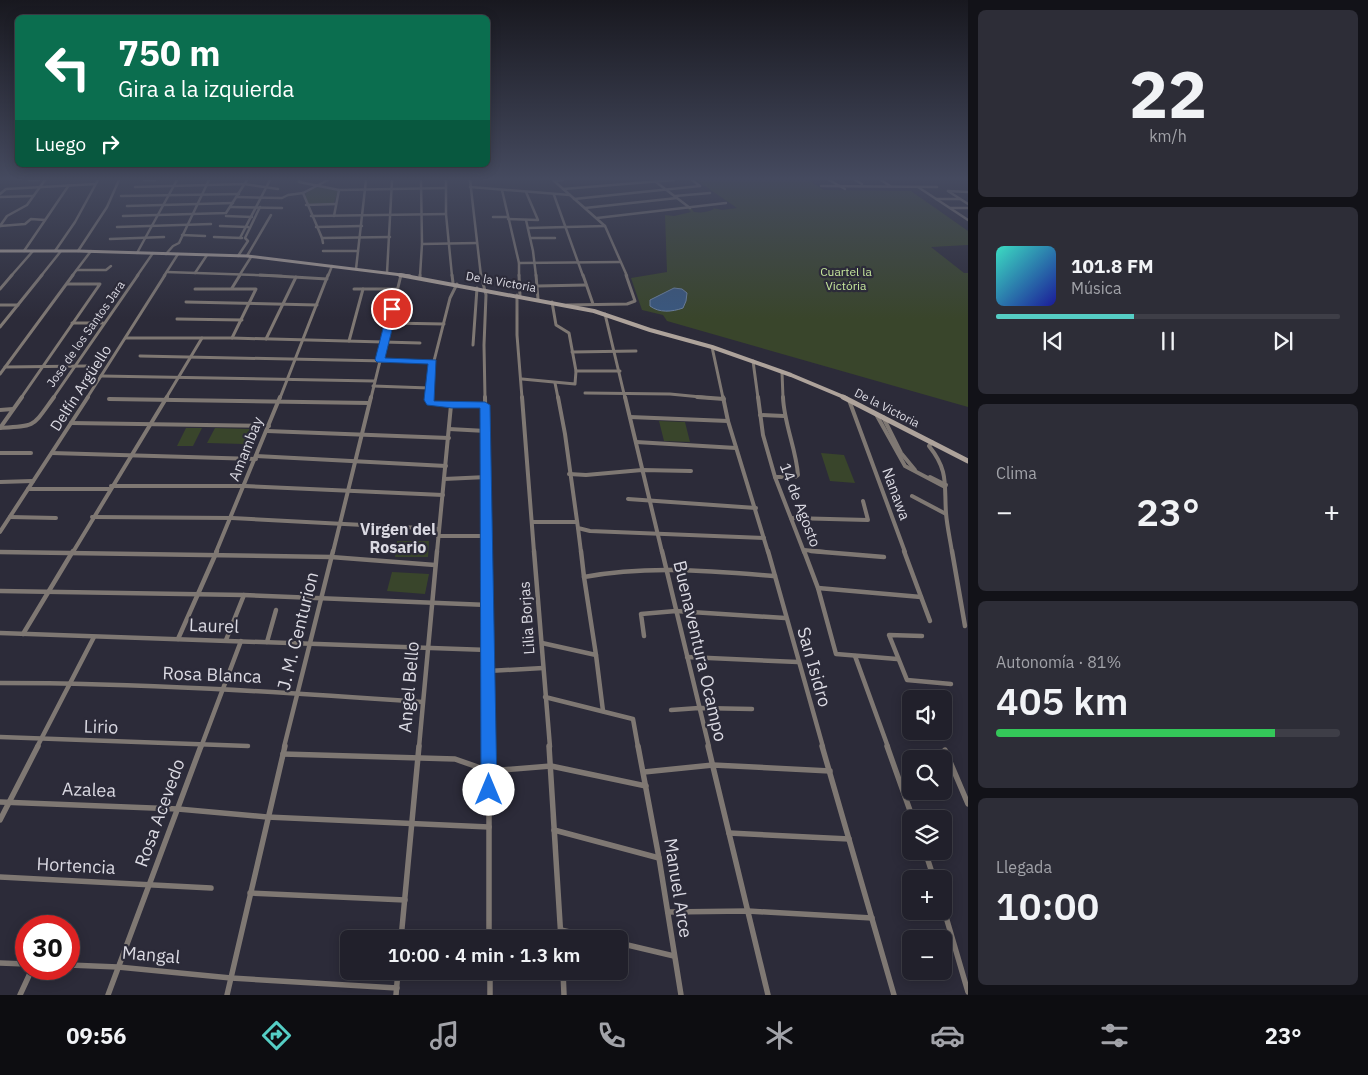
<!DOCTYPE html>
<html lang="es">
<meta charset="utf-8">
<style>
body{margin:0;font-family:"IBM Plex Sans",sans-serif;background:#2d2d37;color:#f1f3f6;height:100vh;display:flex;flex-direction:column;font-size:19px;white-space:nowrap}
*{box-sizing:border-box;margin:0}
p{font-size:16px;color:#a2a3a9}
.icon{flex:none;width:28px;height:28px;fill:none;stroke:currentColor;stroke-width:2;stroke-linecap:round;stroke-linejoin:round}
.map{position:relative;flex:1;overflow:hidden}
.sheet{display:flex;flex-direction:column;gap:10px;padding:10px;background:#121218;width:400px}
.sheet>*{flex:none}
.guide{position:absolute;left:15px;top:15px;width:475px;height:152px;border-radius:8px;box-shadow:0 2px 12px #0003,0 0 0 1px #3e3e47;background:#0b6e4f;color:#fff;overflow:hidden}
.controls{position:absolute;left:902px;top:690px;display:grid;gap:10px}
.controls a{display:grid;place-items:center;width:50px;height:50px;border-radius:8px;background:#21202b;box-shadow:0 2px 12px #0003,0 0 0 1px #3e3e47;font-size:25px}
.speed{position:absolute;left:15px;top:915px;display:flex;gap:10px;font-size:25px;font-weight:700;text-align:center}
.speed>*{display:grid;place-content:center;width:65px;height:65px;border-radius:50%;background:#21202b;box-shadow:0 2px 12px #0003,0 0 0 1px #3e3e47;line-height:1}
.speed .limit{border:8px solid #d22;background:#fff;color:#111}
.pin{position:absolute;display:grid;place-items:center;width:42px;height:42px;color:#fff;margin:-21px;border:2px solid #fff;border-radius:50%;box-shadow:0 1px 5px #0007}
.me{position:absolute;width:55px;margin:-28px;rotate:0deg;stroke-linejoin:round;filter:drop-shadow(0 0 4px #0008)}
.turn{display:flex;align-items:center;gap:18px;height:105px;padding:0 20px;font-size:22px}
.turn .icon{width:65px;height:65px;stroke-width:2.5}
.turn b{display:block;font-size:35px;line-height:42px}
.then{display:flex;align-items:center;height:48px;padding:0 20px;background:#0003;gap:10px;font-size:19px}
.big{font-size:38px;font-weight:600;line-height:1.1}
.sheet .card{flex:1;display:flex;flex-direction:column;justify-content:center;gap:8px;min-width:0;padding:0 18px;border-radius:8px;background:#2d2d37}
.sheet .dial{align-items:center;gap:0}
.dial b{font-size:65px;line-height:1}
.song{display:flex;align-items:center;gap:15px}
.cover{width:60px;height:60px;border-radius:8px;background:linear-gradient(135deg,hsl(170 70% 55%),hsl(240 70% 35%))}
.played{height:5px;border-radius:2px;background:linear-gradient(90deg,#55cec5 40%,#3e3e47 40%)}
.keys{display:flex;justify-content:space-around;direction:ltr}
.heat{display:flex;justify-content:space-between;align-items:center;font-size:28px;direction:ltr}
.charge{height:8px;border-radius:4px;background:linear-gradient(90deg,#34c759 81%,#3e3e47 0)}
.trip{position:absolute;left:340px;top:930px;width:288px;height:50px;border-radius:8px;background:#21202b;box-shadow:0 2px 12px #0003,0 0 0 1px #3e3e47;font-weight:600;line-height:50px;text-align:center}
.tabs{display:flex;height:80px;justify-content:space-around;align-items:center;background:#0d0d11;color:#a2a3a9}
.tabs .icon{width:35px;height:35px}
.tabs .current{color:#55cec5}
.tabs b{font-size:22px;color:#f1f3f6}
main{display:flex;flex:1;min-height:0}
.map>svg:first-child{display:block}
.green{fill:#39452b}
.water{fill:#3a587f;stroke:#6a7f9d}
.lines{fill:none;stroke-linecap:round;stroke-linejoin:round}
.minor-far4{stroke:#7f7873;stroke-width:2.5}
.minor-far3{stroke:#7f7873;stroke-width:3}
.minor-far2{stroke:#7f7873;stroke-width:4}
.minor-far1{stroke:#7f7873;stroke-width:4.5}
.minor{stroke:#7f7873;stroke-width:5.5}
.tertiary-far1{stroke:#7f7873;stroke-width:2.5}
.tertiary{stroke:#7f7873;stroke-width:3}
.secondary-far2{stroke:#aea39b;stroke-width:3}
.secondary-far1{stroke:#aea39b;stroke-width:4}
.secondary{stroke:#aea39b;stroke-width:5}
.route{fill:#1a73e8;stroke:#114b97}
.labels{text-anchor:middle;stroke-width:4.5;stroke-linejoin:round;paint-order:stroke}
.far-park-label{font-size:12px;fill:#c5e69b;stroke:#2c2b39}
.far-street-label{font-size:12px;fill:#dbdae3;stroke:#2c2b39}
.street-label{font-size:15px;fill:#dbdae3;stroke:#2c2b39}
.neighbourhood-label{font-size:16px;font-weight:bold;fill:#dbdae3;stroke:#2c2b39}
.near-street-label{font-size:18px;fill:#dbdae3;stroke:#2c2b39}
</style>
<main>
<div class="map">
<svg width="968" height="995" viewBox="0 0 968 995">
<rect width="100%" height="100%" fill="#2c2b39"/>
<!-- green -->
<g class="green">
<path d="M696 180H808L824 190 911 191 968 231V245L931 247 964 273H968V407L667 321 663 315 642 310 631 278 667 272 665 215 674 216 691 212 688 209 676 206 691 208 694 212C701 213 709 212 714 209L713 208 722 210 737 208Z"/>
<path d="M320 187 338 191 334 203 308 204 305 194 311 189Z"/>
<path d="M659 421 685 422 690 442 664 441Z"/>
<path d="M186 428H202L193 446H177Z"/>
<path d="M215 428 250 429 244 444 207 443Z"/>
<path d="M821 453 844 455 855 483 830 481Z"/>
<path d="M397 541H429L428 557H395Z"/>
<path d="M392 572 429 574 425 594 387 591Z"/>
</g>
<!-- water -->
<path class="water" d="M674 288 682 289 687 293 686 301 683 308C672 312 659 313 650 306V300Z"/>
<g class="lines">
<!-- minor-far4 -->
<g class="minor-far4">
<path d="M29 180H39"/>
<path d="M144 180H155"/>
<path d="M299 180V182L339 190 446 188"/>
<path d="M446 180V214L452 276"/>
<path d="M470 180 481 276"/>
<path d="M692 180 700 186"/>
<path d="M829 180 845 189"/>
<path d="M855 180 862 184"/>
<path d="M881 180 890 186"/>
<path d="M554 181 563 180"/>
<path d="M656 182 690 208"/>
<path d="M821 186 937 187"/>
<path d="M135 187 244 184 278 189"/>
<path d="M470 187 570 195"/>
<path d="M918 187 968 220"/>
<path d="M563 189 674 180"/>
<path d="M502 190 519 263V276"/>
<path d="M948 191 968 204"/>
<path d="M948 191 968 192"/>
<path d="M303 193 322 238"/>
<path d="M0 194 6 189 96 184"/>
<path d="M554 195 583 276"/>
<path d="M121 196 239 194"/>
<path d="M675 196 710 193"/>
<path d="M0 197 33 196"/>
<path d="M237 197 282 198 288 195 303 193 328 180"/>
<path d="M574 199 700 186"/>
<path d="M936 199H960"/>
<path d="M306 205 336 204"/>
<path d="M127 206 233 203"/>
<path d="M231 207 282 208"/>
<path d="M585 208 677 198"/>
<path d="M950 208H968"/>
<path d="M123 216 226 213 247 180"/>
<path d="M226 216 252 217"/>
<path d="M311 216 446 214"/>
<path d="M334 216 339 190"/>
<path d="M493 217H507"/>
<path d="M597 218 726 203"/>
<path d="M508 219 538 220 526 192"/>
<path d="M526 220 533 251 536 276"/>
<path d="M0 226 7 216 27 205 45 180"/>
<path d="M0 226 25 224 31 219 45 220"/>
<path d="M220 226 248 227"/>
<path d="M117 227 211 224"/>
<path d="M316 227 362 226"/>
<path d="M528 228 605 226"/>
<path d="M182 235 205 236"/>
<path d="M214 237 242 238"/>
<path d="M240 238 270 180"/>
<path d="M531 238H555"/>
<path d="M110 239 164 237"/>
<path d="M323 243 322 238 390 237"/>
<path d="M422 244 477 243"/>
<path d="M24 251 69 185"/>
<path d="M55 251 75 222 98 180"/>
<path d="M78 251 107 207 119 180"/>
<path d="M323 251H358"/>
<path d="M137 253 177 180"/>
<path d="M166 254 173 246 179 243 209 180"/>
<path d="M238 256 248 241 245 238 260 207"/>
<path d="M247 256 271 215"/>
<path d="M519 263 620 262"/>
<path d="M356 269 366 180"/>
<path d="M77 270H106L111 266"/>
<path d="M167 272 282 276"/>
<path d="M195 273 207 255"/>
<path d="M387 273 392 180"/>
<path d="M11 276 33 251"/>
<path d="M41 276 61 251"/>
<path d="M137 276 153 253"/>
<path d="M164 276 178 254"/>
<path d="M239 276 251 257"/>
<path d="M328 276 332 266"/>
<path d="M420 276 422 244 421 180"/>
</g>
<!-- minor-far3 -->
<g class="minor-far3">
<path d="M260 275 327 279"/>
<path d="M452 275 453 283"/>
<path d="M481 275 486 295 484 345 485 398"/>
<path d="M519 275 520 296"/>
<path d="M536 275 538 299"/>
<path d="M583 275 593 304"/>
<path d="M420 277V275"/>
<path d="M537 286 586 285"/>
<path d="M232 288 240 275"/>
<path d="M0 289 12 275"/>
<path d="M195 289H256L232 338"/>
<path d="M354 289H397"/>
<path d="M517 295V335L522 398"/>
<path d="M186 302 317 305"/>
<path d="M0 305H18"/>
<path d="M605 314 625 398"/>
<path d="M177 319 242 320"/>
<path d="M72 323H103"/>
<path d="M389 323 444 324"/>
<path d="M0 327 42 275"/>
<path d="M126 338H232L420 343"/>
<path d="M266 339 296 277"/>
<path d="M349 341 363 289"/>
<path d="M473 345 477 288"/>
<path d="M712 347 723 398"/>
<path d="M572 352 636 351"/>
<path d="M140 356 433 362"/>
<path d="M753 361 758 398"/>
<path d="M5 367 87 366"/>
<path d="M576 371H620"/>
<path d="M782 372 783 398"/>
<path d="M101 376 374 381"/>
<path d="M522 379 575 384 576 371 569 333 556 325 552 302"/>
<path d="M555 383 558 398"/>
<path d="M373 386 429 388"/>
<path d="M585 393 670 394 711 398"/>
<path d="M21 398 100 284H67"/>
<path d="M53 398 138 275"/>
<path d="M87 398 165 275"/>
<path d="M166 398 202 338"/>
<path d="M280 398 328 275"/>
<path d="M371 398 401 275"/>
<path d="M429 398 434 361 450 298 457 284"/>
</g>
<!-- minor-far2 -->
<g class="minor-far2">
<path d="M429 397 430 403 485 405"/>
<path d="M485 397 488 552"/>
<path d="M522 397 534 552"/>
<path d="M558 397 565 434 578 528 590 531 764 538"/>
<path d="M625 397 662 552"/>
<path d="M697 397 724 399"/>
<path d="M723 397 728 421 768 552"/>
<path d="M758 397 763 435 775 477 804 552"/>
<path d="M109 399 369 403"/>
<path d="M849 400 905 552"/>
<path d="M0 410 13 409"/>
<path d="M876 414 905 466 945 487"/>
<path d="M760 415 784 416"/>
<path d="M630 417 728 421"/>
<path d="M883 417 901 453 915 470"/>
<path d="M71 423 269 426"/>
<path d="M0 428C37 426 32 427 54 397"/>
<path d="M0 428 22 397"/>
<path d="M449 429 486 431"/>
<path d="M267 431 449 438"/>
<path d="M636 442 736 448"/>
<path d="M932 442 929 446C949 471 944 484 946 513 947 526 950 539 952 552"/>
<path d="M0 453H31"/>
<path d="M52 453 256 459"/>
<path d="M256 456 446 466"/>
<path d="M569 474 586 475 642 470 691 471"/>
<path d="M775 477H795L798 475C796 448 784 424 783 397"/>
<path d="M930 477 946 485"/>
<path d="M444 479 487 477"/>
<path d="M0 482 33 481"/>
<path d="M111 486H245L443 495"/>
<path d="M28 489H109"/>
<path d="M912 496 946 514"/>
<path d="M628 499 756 508"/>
<path d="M10 517 56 518"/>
<path d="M92 517 232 518 439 529"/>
<path d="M791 518 868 520 863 501"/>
<path d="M532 522H576"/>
<path d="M578 528 581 552"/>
<path d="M0 532 88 397"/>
<path d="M438 536H488"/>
<path d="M804 550 825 552"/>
<path d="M73 552 167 397"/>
<path d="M216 552 280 397"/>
<path d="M333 552 371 397"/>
<path d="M437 552 451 405"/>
</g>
<!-- minor-far1 -->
<g class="minor-far1">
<path d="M488 551 489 747"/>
<path d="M534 551 550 747"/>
<path d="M581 551 584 577"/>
<path d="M662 551 709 747"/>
<path d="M768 551 823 747"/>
<path d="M804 551 818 588 836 654 897 659"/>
<path d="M811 551 884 557"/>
<path d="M904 551 930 621"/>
<path d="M952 551 965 626"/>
<path d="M0 552 331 557 435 565"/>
<path d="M818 588 921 597"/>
<path d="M0 591 244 595 488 605"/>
<path d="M0 633 488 650"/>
<path d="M23 634 73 551"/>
<path d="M644 636 641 614 676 611 785 618"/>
<path d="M922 636 889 635 907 680 951 684"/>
<path d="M178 639 217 551"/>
<path d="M226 640 244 595"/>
<path d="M267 642 276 610"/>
<path d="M542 643 596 655 584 577C648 565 711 571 775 576"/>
<path d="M596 655 603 711"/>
<path d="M855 656 888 747"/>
<path d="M687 657 798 662"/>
<path d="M488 671 543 668"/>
<path d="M0 683C141 683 281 692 422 702"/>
<path d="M545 697 633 719 638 747"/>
<path d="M671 710 699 708 752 709"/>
<path d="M0 737 248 746"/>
<path d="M37 747 94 637"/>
<path d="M201 747 241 641"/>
<path d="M284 747 333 551"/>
<path d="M419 747 437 551"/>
</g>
<!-- minor -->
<g class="minor">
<path d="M489 746V939"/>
<path d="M549 746 561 939"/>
<path d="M638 746 659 858 681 995"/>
<path d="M708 746 768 995"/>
<path d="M822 746 894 995"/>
<path d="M887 746 913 819"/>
<path d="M945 750 968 804"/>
<path d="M283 754 455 759 489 771 551 766 646 786"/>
<path d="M644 772 713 765 830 771"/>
<path d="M0 802 178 809 267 817 489 827"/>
<path d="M0 820 38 746"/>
<path d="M554 830 659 858"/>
<path d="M729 833 849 839"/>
<path d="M925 851 934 879"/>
<path d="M0 877 211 888"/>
<path d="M250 893 405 900"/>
<path d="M944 910 968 992"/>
<path d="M668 912 748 911 872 918"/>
<path d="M561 930 599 939"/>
<path d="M401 939 419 746"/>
<path d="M619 943 674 956"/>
<path d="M0 963 26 964"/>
<path d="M69 965 118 967 231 978 397 988"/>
<path d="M490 971V995"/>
<path d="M563 971 564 995"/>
<path d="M20 995 32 969"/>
<path d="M108 995 201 746"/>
<path d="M227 995 285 746"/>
<path d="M396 995 398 971"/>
</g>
<!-- tertiary-far1 -->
<g class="tertiary-far1">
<path d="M553 180 605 226 627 276"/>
<path d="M72 276 91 251"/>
</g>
<!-- tertiary -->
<g class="tertiary">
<path d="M567 305 627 304 635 301 626 275"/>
<path d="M0 374 73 275"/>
</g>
<!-- secondary-far2 -->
<path class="secondary-far2" d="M0 251H78L247 256 410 276"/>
<!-- secondary-far1 -->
<path class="secondary-far1" d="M400 275 594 311 650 330 712 347 791 375 846 398"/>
<!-- secondary -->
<path class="secondary" d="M843 397 968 461"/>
</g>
<!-- sky -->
<linearGradient id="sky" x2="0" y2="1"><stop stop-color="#18181f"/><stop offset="0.56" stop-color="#454a5f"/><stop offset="1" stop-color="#454a5f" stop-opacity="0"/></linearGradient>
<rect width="968" height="319" fill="url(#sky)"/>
<!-- route -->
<path class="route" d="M392 307 397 309 385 358 436 360 434 401 485 402 490 405 497 790 495 795 489 797 483 795 481 790 480 408H452L427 405 424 400 428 364 377 362 375 360 388 309Z"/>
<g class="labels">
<!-- far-park labels -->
<g class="far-park-label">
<text x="846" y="276">Cuartel la<tspan x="846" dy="14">Victória</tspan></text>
</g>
<!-- far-street labels -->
<g class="far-street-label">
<text transform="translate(501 282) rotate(10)" y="4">De la Victoria</text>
<text transform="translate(86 334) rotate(-55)" y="4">Jose de los Santos Jara</text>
<text transform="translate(887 408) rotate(27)" y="4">De la Victoria</text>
</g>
<!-- street labels -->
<g class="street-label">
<text transform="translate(81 388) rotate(-57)" y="5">Delfín Argüello</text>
<text transform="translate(246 449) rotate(-68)" y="5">Amambay</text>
<text transform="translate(896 494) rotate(70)" y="5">Nanawa</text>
<text transform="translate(800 505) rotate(69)" y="5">14 de Agosto</text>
<text transform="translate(527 618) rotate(-94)" y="5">Lilia Borjas</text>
</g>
<!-- neighbourhood labels -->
<g class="neighbourhood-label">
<text x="398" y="535">Virgen del<tspan x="398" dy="18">Rosario</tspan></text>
</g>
<!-- near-street labels -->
<g class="near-street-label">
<text transform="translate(214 626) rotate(2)" y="6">Laurel</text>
<text transform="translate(298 631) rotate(-76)" y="6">J. M. Centurion</text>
<text transform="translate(700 651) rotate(77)" y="6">Buenaventura Ocampo</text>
<text transform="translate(814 667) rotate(74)" y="6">San Isidro</text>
<text transform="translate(212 675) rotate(2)" y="6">Rosa Blanca</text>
<text transform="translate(409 687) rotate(-85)" y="6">Angel Bello</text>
<text transform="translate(101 727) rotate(2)" y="6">Lirio</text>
<text transform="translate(89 790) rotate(2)" y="6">Azalea</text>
<text transform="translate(160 813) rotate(-70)" y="6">Rosa Acevedo</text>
<text transform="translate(76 866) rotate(3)" y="6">Hortencia</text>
<text transform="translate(678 888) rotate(81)" y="6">Manuel Arce</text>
<text transform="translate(151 955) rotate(5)" y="6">Mangal</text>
</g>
</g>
</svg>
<div class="controls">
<a><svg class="icon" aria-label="sound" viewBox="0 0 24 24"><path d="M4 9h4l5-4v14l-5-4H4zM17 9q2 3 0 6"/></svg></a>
<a><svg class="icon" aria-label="search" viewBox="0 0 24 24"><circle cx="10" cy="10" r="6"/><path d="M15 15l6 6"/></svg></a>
<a><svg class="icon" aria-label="layers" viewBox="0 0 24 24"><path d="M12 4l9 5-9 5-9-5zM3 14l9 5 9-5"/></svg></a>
<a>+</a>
<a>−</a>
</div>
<div class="speed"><div class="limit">30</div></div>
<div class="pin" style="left:392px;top:309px;background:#d93025"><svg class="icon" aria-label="arrive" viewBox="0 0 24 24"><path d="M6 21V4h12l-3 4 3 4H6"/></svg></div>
<svg class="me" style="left:489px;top:790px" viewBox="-20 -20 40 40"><circle r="19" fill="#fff"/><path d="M0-13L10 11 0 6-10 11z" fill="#1a73e8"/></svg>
<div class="trip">10:00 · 4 min · 1.3 km</div>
<div class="guide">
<div class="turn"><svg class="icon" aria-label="left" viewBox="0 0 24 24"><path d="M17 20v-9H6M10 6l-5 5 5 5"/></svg><div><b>750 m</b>Gira a la izquierda</div></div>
<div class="then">Luego<svg class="icon" aria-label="right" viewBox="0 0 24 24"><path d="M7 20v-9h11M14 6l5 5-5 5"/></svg></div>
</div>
</div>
<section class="sheet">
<div class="card dial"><b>22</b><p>km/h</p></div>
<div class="card">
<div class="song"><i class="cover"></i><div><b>101.8 FM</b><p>Música</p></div></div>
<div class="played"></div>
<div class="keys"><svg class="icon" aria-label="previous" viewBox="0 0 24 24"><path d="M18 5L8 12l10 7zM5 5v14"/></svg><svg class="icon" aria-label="pause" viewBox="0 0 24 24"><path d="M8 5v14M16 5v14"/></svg><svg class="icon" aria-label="next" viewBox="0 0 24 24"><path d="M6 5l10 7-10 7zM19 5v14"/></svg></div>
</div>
<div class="card"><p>Clima</p>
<div class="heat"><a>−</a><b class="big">23°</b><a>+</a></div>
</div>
<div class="card"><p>Autonomía · 81%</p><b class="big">405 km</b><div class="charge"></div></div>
<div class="card"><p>Llegada</p><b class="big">10:00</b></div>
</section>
</main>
<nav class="tabs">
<b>09:56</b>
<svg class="icon current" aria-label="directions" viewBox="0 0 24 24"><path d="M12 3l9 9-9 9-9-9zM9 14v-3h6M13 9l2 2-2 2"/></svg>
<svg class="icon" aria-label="music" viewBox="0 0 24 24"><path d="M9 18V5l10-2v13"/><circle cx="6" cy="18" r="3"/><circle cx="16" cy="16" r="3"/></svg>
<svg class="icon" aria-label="phone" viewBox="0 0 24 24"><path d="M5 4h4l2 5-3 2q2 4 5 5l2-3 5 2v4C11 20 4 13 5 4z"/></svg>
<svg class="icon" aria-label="climate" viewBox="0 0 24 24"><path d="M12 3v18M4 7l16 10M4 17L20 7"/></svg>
<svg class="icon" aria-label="car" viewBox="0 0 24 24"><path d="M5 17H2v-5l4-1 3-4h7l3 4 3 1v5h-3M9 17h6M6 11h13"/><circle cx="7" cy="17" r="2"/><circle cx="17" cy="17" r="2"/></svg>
<svg class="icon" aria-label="filters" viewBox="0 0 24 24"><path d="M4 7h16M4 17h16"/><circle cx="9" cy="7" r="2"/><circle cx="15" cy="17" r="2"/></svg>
<b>23°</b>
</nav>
